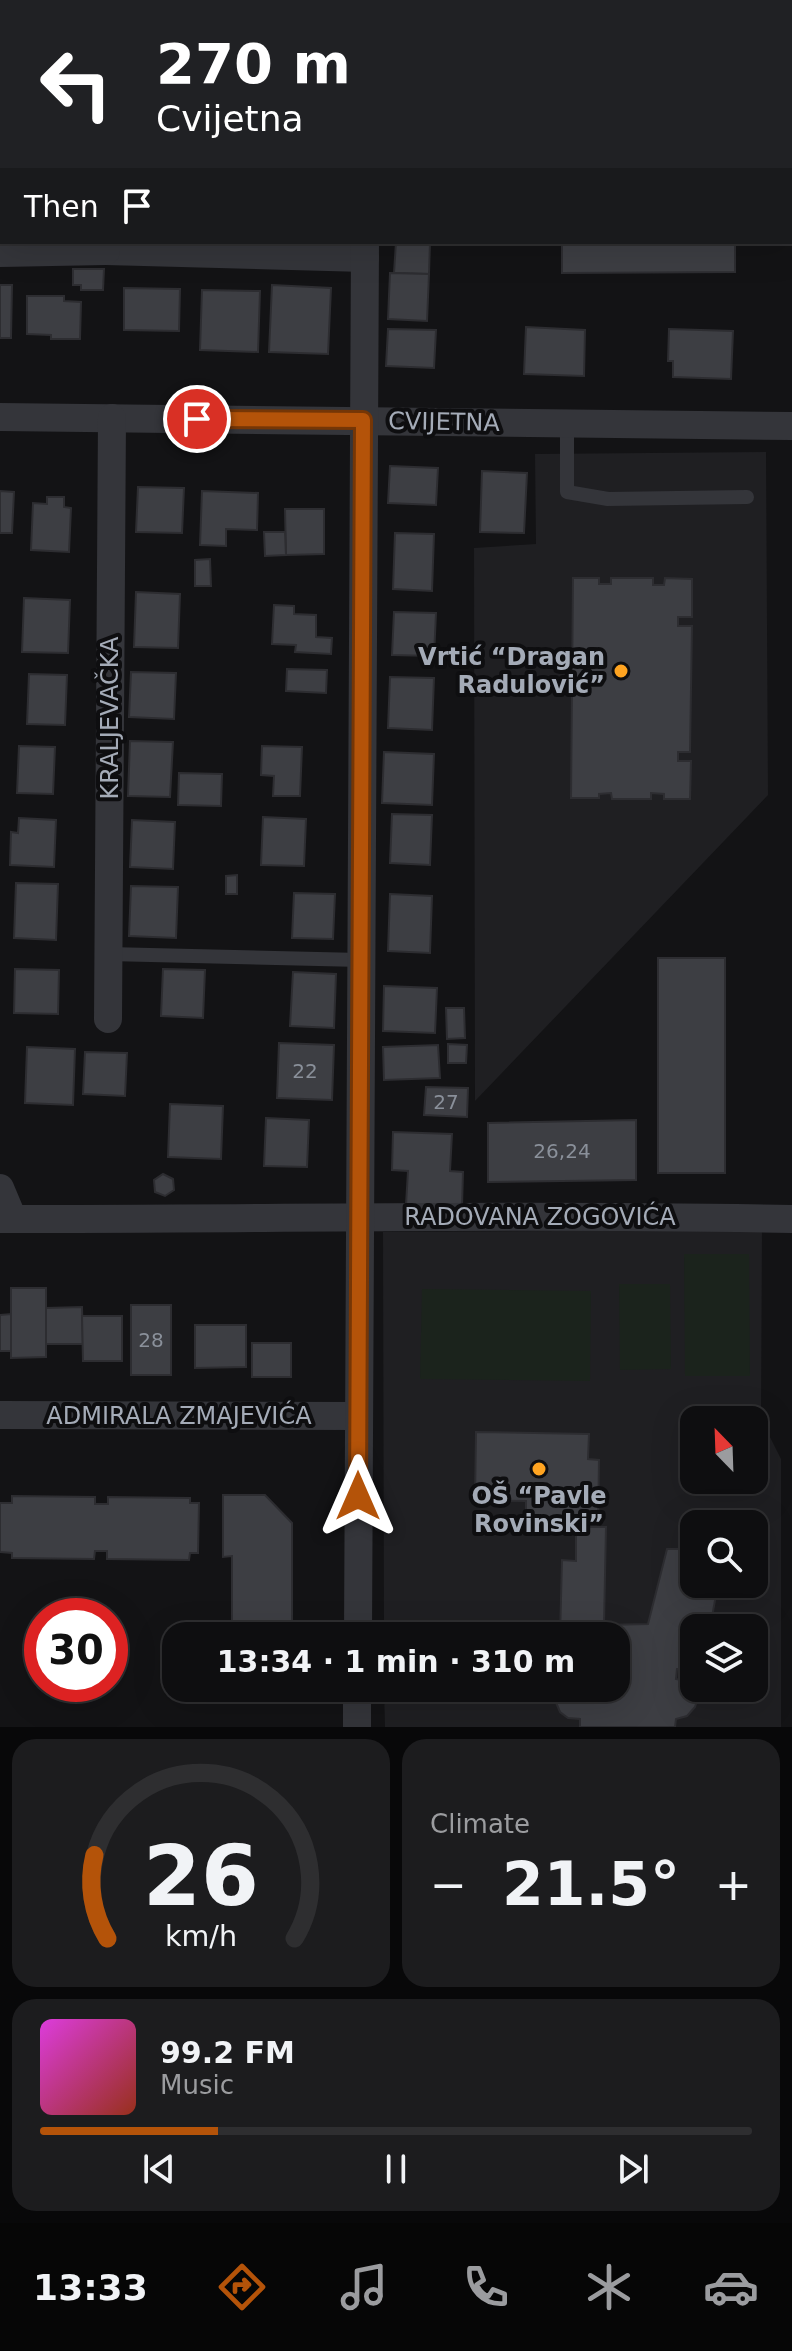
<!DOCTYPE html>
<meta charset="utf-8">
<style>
body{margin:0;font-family:"DejaVu Sans",sans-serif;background:#1c1c1e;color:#f1f3f6;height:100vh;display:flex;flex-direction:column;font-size:30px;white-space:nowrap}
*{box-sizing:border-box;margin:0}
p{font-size:26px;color:#9b9c9f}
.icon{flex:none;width:44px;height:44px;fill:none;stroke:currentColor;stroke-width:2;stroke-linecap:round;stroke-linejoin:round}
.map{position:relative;height:1727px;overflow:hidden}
.details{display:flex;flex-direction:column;gap:12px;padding:12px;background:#080809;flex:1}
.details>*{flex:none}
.top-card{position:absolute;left:0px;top:0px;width:792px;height:244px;box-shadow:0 8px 32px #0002,0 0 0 2px #2e2e30;background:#202124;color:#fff;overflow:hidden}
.needle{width:52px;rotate:337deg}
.tools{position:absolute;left:680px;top:1406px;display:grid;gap:16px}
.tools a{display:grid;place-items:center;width:88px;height:88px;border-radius:16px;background:#0e0e10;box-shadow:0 8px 32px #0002,0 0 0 2px #2e2e30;font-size:40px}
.speed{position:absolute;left:24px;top:1598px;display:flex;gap:16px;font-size:40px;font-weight:700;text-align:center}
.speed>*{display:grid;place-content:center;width:104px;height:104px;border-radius:50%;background:#0e0e10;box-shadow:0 8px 32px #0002,0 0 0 2px #2e2e30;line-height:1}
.speed .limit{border:12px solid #d22;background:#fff;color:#111}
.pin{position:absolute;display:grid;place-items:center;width:68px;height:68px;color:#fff;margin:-34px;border:4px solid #fff;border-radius:50%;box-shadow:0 2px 8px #0007}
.me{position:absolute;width:88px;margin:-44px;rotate:0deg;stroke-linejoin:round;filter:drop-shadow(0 0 6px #0008)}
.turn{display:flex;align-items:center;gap:28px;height:168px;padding:0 24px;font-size:36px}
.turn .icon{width:104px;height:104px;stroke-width:2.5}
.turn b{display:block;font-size:56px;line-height:68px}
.then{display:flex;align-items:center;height:76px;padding:0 24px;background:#0003;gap:16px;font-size:30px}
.big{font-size:60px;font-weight:800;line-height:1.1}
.details .card{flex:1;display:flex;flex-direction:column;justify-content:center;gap:12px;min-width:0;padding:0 28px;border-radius:24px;background:#1c1c1e}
.details .dial{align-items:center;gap:0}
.dial svg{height:208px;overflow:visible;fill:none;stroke:#2e2e30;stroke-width:7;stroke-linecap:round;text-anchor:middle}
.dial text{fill:#f1f3f6;stroke:none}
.song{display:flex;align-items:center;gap:24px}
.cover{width:96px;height:96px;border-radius:12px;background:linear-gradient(135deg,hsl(300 70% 55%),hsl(10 70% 35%))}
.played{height:8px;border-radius:4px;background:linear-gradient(90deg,#b45309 25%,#2e2e30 25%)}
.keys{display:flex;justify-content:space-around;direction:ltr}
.heat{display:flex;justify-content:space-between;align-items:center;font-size:44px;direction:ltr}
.details .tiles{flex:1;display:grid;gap:12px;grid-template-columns:1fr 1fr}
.card:last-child{grid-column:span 2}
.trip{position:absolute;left:162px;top:1622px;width:468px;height:80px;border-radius:24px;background:#0e0e10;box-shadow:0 8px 32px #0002,0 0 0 2px #2e2e30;font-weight:800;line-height:80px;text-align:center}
.menu{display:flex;height:128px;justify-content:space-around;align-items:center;background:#060606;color:#9b9c9f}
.menu .icon{width:56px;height:56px}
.menu .active{color:#b45309}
.menu b{font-size:36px;color:#f1f3f6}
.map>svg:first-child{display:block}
.built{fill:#1f1f22;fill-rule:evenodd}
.green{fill:#1b231c}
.building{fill:#3d3e43;stroke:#2d2d31;stroke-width:2}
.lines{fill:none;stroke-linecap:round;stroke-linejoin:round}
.service{stroke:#34353a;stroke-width:14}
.minor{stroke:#34353a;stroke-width:28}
.route-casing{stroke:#753606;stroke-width:20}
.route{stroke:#b45309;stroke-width:14}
.poi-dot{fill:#ffa421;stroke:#0e0e10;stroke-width:3}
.labels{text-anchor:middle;stroke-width:8;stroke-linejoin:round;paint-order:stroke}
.number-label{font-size:20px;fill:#8a909a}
.street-label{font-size:24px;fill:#a4abb7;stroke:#0e0e10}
.poi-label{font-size:24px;font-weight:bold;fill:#a4abb7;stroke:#0e0e10;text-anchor:end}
</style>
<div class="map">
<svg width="792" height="1727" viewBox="0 0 792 1727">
<rect width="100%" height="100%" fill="#131315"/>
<!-- built -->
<g class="built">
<path d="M766 452 768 795 475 1101 474 548 536 544 535 454Z"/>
<path d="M762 1230 761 1419 781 1459V1727H385L384 1688H616V1636H384L383 1232ZM694 1420H754V1480H694ZM694 1524H754V1584H694ZM694 1628H754V1688H694Z"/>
</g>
<!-- green -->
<g class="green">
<path d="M684 1254H749L750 1376H685Z"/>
<path d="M619 1284H670L671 1369 620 1370Z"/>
<path d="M422 1289 591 1291 590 1381 420 1379Z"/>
</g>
<!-- building -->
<g class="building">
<rect x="23" y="0" width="48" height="2"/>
<rect x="146" y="0" width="41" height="2"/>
<rect x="269" y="0" width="63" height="2"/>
<path d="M392 0H445L392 2Z"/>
<path d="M646 0H735L734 2Z"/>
<path d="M396 242H430L429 274 394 273Z"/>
<path d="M562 242H735V272L562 273Z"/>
<path d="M73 269H104L103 290H81V285H73Z"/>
<path d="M390 273 429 274 427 321 388 319Z"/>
<path d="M0 285H12L11 338H0Z"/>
<path d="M272 285 331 288 328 354 269 352Z"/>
<path d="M124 288 180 289 179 331 124 330Z"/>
<path d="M202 290 260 291 258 352 200 350Z"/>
<path d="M27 296H64V301L81 302 80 339H51V335L27 334Z"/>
<path d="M526 327 585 330 584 376 524 374Z"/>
<path d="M388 329 436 330 434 368 386 366Z"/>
<path d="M669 329 733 331 731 379 673 377V361H668Z"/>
<path d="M390 466 438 468 436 505 388 503Z"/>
<path d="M482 471 527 473 524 533 480 532Z"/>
<path d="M138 487 184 488 182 533 136 532Z"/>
<path d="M0 491 14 492 12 533H0Z"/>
<path d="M202 491 258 493 257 530 226 529V546L200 545Z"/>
<path d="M47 497H64V507L71 508 69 552 31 550 33 503 47 504Z"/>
<path d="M285 509H324V554L286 555Z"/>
<path d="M264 532H285L286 555 265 556Z"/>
<path d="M395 533 434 534 432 591 393 589Z"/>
<path d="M210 559 211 586H195V560Z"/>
<path d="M573 578H599V584H611V578H653V585H664L665 578 692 579V617H678V626H692L690 752H678V761H691L690 799H664V794L651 793V799H612L611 793 599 794V798H571Z"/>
<path d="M136 592 180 594 178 648 134 647Z"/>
<path d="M24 598 70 600 68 653 22 652Z"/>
<path d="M274 605 294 606V614L316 615V637L332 638 331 654 295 652 296 645 272 644Z"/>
<path d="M394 612 436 613 434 656 392 655Z"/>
<path d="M287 669 327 670 326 693 286 691Z"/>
<path d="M131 672 176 673 174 719 129 717Z"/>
<path d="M29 674 67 675 65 725 27 724Z"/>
<path d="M390 677 434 678 432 730 388 728Z"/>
<path d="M130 741 173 742 170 797 128 796Z"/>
<path d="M19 746 55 747 53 794 17 793Z"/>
<path d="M262 746 302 747 300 796H273L274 776 261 775Z"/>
<path d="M384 752 434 754 432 805 382 803Z"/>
<path d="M179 773 222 774 221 806 178 805Z"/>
<path d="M392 814 432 815 430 865 390 863Z"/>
<path d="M263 817 306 819 304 866 261 865Z"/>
<path d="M19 818 56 820 54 867 10 865 11 832 18 833Z"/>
<path d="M132 820 175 822 173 869 130 867Z"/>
<path d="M237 875V894H226V876Z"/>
<path d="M16 883 58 884 56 940 14 938Z"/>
<path d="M131 886 178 887 176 938 129 936Z"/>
<path d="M294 893 335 894 333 939 292 938Z"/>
<path d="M390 894 432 896 430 953 388 951Z"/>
<rect x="658" y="958" width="67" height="215"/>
<path d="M15 969 59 970 58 1014 14 1013Z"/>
<path d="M163 969 205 970 203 1018 161 1016Z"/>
<path d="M293 972 336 974 334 1028 290 1026Z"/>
<path d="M384 986 437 988 435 1033 383 1031Z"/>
<path d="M446 1008H464L465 1038 447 1039Z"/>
<path d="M279 1043 334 1045 332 1100 277 1098Z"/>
<path d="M448 1044 467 1045 466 1063H448Z"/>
<path d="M438 1045 440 1078 384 1080 383 1047Z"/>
<path d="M27 1047 75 1049 73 1105 25 1103Z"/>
<path d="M85 1052 127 1053 125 1096 83 1094Z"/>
<path d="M426 1087 468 1088 467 1117 424 1115Z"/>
<path d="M170 1104 223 1106 221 1159 168 1157Z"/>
<path d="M266 1118 309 1120 307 1167 264 1166Z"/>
<path d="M636 1120V1180L488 1182V1123Z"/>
<path d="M393 1132 452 1134 450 1171 463 1172 462 1207 406 1205 408 1171 392 1170Z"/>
<path d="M163 1174 173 1179 174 1190 165 1196 155 1192 154 1180Z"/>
<path d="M11 1288H46V1357L11 1358Z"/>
<rect x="131" y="1305" width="40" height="70"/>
<path d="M82 1307 83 1344H46V1308Z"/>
<path d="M11 1314V1351H0V1315Z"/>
<path d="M82 1316H122V1361H83Z"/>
<path d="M195 1325H246V1367L195 1368Z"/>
<rect x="252" y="1343" width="39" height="34"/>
<path d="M476 1432 589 1434 588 1459 599 1460 598 1527H526V1501L475 1500Z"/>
<path d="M223 1495H265L292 1523V1636H232V1556L223 1557Z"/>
<path d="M12 1496 95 1497V1504H108V1497L190 1498V1503H199L198 1553H190L189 1560 107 1559V1551H95L94 1559 12 1558V1553L0 1552V1503H12Z"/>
<path d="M694 1526V1584H718L710 1628H694V1670L677 1669 676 1679 690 1682 696 1690 698 1697 695 1707 687 1716 676 1719 675 1727H580V1719L568 1718 560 1712 555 1700 562 1688H616V1636H560L562 1560 576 1561V1527H606L604 1625 648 1624 667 1549H687Z"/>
</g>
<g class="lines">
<!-- service -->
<g class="service">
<path d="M567 423V492L608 499 747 497"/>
<path d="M108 954 361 960"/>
</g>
<!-- minor -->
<g class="minor">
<path d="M594 0 597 2"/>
<path d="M112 2V0"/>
<path d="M367 2V0"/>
<path d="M790 142 792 147"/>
<path d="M106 251 365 258"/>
<path d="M0 253 106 251V242"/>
<path d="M0 417 792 426"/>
<path d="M108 1019 112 418"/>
<path d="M0 1188 13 1219"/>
<path d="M0 1219C264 1219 528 1214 792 1219"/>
<path d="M0 1415 359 1416"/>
<path d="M358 1636 365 242"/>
<path d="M357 1727V1688"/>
</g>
</g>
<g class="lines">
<!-- route casing -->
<g class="route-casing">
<path id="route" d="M197 419 363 420 358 1496"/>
</g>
<!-- route -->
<use href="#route" class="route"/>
</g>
<!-- markers -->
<g class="poi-dot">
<circle cx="621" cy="671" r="8"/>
<circle cx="539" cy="1469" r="8"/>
</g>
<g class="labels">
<!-- number labels -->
<g class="number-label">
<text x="305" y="1078">22</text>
<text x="446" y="1109">27</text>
<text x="562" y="1158">26,24</text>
<text x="151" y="1347">28</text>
</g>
<!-- street labels -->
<g class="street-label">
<text transform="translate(444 422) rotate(1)" y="8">CVIJETNA</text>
<text transform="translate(110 718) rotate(-90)" y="8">KRALJEVAČKA</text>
<text x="540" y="1225">RADOVANA ZOGOVIĆA</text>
<text x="179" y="1424">ADMIRALA ZMAJEVIĆA</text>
</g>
<!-- poi labels -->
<g class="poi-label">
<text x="605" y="665">Vrtić “Dragan<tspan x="605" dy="28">Radulović”</tspan></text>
<text x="539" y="1504" text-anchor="middle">OŠ “Pavle<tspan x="539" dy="28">Rovinski”</tspan></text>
</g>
</g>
</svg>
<div class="tools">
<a><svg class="needle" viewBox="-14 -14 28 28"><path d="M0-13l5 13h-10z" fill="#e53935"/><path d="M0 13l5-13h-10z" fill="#9b9c9f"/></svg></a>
<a><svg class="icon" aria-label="search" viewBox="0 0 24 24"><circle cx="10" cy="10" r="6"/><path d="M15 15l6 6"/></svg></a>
<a><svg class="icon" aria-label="layers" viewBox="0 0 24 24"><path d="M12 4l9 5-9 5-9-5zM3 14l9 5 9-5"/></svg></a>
</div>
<div class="speed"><div class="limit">30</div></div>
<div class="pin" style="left:197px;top:419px;background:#d93025"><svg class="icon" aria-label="arrive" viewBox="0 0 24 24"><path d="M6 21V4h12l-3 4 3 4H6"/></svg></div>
<svg class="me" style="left:358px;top:1496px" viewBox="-20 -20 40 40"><path d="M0-17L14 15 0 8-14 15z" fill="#b45309" stroke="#fff" stroke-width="4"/></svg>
<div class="trip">13:34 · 1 min · 310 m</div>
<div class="top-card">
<div class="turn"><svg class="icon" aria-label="left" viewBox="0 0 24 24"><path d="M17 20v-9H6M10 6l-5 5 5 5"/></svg><div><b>270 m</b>Cvijetna</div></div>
<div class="then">Then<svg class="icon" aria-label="arrive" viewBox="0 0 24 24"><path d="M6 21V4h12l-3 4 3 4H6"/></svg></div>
</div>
</div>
<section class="details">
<div class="tiles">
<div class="card dial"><svg viewBox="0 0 100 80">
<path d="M14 69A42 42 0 1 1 86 69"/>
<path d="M14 69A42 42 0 0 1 9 37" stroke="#b45309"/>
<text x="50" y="56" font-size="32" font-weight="700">26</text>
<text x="50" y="72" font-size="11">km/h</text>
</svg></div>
<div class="card"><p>Climate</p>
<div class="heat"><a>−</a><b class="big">21.5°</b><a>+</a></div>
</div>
<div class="card">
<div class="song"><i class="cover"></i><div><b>99.2 FM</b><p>Music</p></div></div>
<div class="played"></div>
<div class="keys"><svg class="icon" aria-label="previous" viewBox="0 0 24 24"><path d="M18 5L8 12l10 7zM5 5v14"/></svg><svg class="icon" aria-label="pause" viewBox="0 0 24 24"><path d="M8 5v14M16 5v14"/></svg><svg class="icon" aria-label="next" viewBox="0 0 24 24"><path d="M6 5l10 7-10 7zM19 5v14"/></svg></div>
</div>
</div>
</section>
<nav class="menu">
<b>13:33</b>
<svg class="icon active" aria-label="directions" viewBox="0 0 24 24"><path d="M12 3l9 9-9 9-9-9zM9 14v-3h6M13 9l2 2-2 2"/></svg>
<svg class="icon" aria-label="music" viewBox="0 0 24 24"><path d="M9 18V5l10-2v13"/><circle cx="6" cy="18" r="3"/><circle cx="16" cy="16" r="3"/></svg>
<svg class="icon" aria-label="phone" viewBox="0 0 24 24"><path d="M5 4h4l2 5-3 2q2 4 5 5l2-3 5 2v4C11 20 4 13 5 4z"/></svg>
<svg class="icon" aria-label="climate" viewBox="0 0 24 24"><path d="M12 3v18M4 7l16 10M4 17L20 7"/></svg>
<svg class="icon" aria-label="car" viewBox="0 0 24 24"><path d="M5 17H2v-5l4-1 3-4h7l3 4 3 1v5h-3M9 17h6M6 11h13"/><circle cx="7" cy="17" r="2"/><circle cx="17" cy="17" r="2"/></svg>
</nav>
